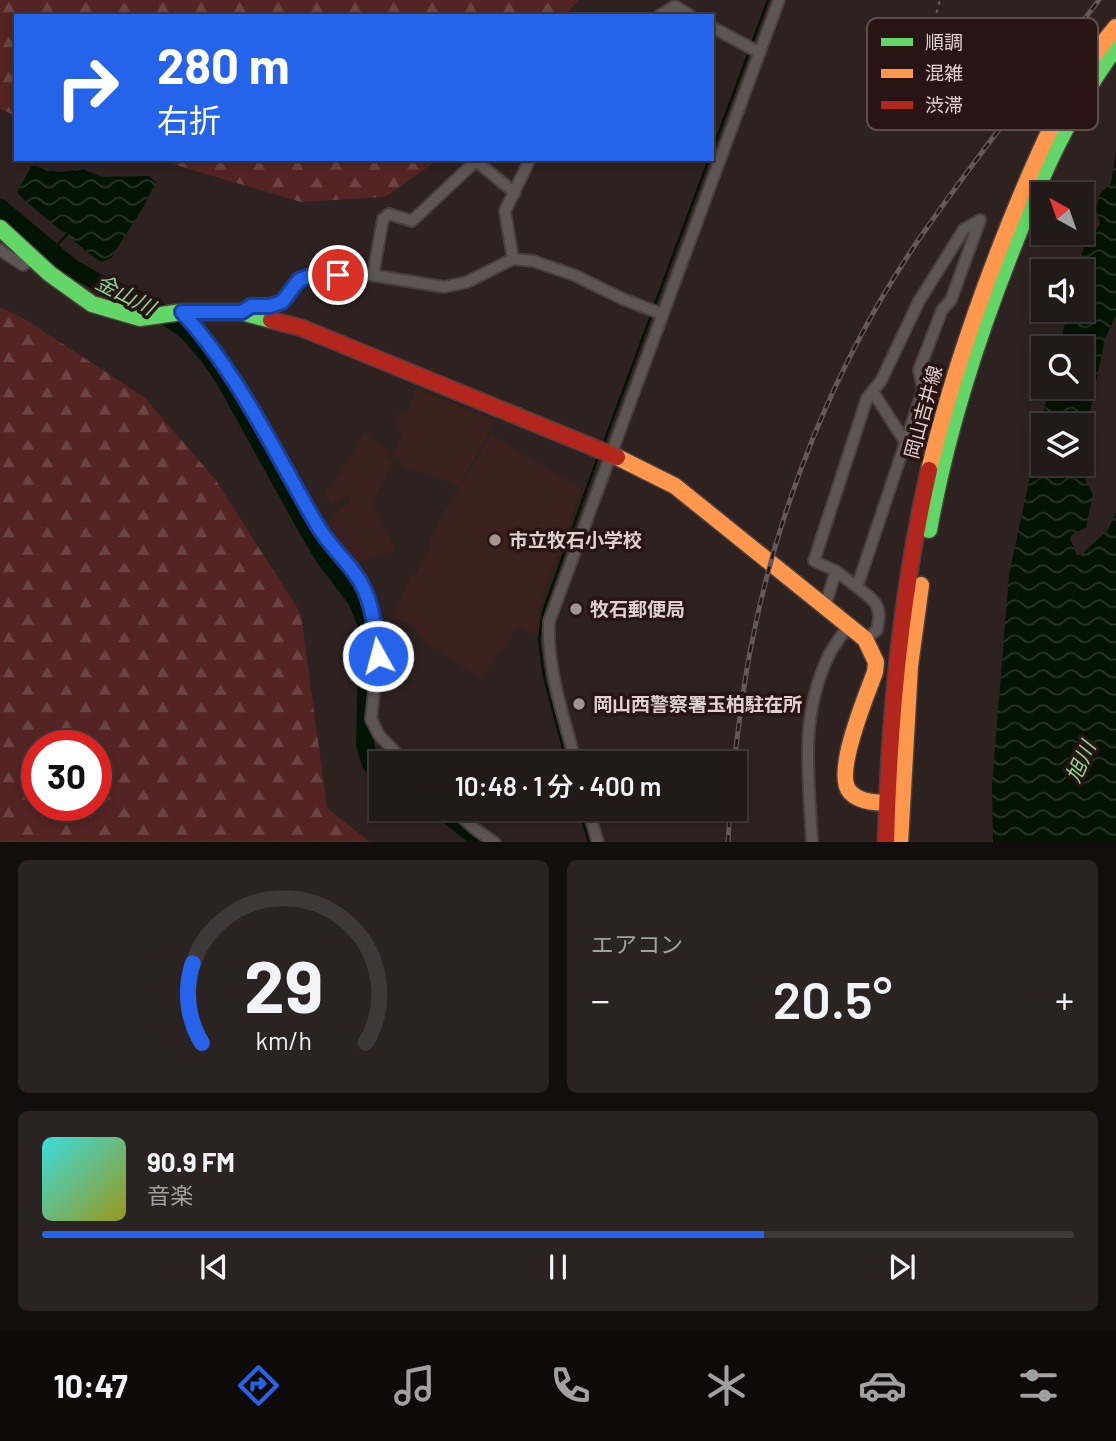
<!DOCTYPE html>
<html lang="ja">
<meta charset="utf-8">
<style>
body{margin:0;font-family:Barlow,"Noto Sans JP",sans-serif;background:#2a2322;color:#f1f3f6;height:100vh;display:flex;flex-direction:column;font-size:26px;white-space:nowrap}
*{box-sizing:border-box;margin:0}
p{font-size:23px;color:#a2a1a2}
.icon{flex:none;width:38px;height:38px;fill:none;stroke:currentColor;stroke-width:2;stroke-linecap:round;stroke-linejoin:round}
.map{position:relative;height:842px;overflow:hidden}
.details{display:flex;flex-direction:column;gap:18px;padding:18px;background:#130e0e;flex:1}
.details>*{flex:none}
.top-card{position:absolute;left:14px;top:14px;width:700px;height:147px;border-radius:0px;box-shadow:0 4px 10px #0003,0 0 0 2px #3f3838;background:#2563eb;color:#fff;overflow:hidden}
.needle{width:46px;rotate:320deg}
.buttons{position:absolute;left:1031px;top:182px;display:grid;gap:14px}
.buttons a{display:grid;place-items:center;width:63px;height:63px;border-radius:0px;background:#221a19;box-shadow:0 4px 10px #0003,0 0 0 2px #3f3838;font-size:35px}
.speed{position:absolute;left:21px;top:730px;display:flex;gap:14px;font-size:35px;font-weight:700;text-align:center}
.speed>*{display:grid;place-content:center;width:91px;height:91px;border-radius:50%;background:#221a19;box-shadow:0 4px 10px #0003,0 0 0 2px #3f3838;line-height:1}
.speed .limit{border:10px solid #d22;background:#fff;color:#111}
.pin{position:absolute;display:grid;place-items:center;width:60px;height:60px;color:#fff;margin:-30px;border:4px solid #fff;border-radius:50%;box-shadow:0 2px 7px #0007}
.me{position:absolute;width:77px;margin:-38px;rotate:353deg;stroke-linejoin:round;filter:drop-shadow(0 0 5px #0008)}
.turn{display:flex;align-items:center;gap:24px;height:147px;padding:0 28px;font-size:32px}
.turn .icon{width:91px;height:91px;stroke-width:2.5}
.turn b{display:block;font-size:49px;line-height:60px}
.big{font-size:52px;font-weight:600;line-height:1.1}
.details .card{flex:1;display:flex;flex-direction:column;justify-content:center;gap:10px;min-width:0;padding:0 24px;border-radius:10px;background:#2a2322}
.details .dial{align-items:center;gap:0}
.dial svg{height:182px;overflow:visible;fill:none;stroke:#3f3838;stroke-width:7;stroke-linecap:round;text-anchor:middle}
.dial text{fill:#f1f3f6;stroke:none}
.song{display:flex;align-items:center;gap:21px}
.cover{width:84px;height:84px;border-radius:10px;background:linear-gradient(135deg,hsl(180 70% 55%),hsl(60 70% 35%))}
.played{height:7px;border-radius:4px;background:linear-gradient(90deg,#2563eb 70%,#3f3838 70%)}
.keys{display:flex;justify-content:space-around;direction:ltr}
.heat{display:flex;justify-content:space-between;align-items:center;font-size:38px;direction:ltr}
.details .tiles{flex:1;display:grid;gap:18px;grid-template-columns:1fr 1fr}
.card:last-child{grid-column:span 2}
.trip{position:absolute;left:369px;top:751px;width:378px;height:70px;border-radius:0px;background:#221a19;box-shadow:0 4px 10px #0003,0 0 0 2px #3f3838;font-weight:600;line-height:70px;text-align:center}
.tabs{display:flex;height:112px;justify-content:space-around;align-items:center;background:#0e0a0a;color:#a2a1a2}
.tabs .icon{width:49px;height:49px}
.tabs .selected{color:#2563eb}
.tabs b{font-size:32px;color:#f1f3f6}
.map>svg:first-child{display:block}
.built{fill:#3a211e}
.forest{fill:url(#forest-firs);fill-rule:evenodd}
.water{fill:url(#water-waves)}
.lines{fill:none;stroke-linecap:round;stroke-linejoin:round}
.stream{stroke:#041404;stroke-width:2.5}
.river{stroke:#041404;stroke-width:18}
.street-casing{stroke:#493f3e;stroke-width:14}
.fast-casing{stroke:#493f3e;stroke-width:19}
.slow-casing{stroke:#493f3e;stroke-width:19}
.jam-casing{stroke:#493f3e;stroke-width:19}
.path{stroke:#665e5c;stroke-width:2;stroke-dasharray:3.5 5;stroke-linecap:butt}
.street{stroke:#5e5655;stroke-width:10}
.fast{stroke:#63d668;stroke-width:16}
.slow{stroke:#ff974d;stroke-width:16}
.jam{stroke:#b3261e;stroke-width:16}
.rail-casing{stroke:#625958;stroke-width:5}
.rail{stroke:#281413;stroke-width:2.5;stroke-dasharray:8;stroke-linecap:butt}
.route-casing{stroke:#184099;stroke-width:18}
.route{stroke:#2563eb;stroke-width:12}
.poi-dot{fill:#a29492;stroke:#281413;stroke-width:2.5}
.labels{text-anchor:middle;stroke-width:7;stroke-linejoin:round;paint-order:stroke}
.street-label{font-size:19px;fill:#e0d1cf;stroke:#281413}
.poi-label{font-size:19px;font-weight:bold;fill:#e0d1cf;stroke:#281413;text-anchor:start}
.water-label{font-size:21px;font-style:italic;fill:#88d793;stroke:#281413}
.key{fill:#281413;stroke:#5f4d4b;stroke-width:2}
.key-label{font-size:19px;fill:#e0d1cf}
</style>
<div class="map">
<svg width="1116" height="843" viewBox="0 0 1116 843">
<defs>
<pattern id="forest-firs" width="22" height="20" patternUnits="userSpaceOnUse" patternTransform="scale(1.75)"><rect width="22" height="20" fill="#532421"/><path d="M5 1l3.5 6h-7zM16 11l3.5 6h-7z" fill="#6b4340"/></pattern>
<pattern id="water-waves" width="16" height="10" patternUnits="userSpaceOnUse" patternTransform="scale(1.75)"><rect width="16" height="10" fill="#041404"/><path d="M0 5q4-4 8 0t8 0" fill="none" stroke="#283528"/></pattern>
</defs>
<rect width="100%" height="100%" fill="#2e2221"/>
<!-- built -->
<g class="built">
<path d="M416 388 495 421 459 486 430 475 401 467 400 461 392 457 403 433 395 423 402 410 408 413Z"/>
<path d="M364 433 390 452 387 459 393 463 371 504 396 550 355 564 327 523 332 519 331 516 351 501 347 495 333 505 325 494 355 452Z"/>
<path d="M491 435 582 489 546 587 538 615 536 635 518 626 481 679 429 645 412 624 393 618 411 575H415L429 551 431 536Z"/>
</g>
<!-- forest -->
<g class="forest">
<path d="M0 0H578L565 16H16V116L0 109Z"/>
<path d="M156 159H439L385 197 301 202Z"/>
<path d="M0 307 23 318 144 397 215 479 301 614 327 808 370 842H0ZM37 746H96V805H37Z"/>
</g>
<!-- water -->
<g class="water">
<path d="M1116 152V315L1105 339 1082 450V425H1043V464H1080L1084 478 1093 494 1086 528 1074 533 1070 538 1077 555 1082 554 1108 530 1116 512V842H993L992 786 1009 575 1049 387H1082V348H1059L1068 310H1082V271H1078L1085 241 1095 232 1100 224 1096 209 1100 194 1111 183Z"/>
<path d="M34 166 58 172 83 169 103 177 149 176 156 182 144 206 111 258 102 262 97 260 25 201 17 192 31 167Z"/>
</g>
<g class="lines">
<!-- stream -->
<g class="stream">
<path d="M751 46 768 0"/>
<path d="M712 151 749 52"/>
<path d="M52 251 68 233"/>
<path d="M654 307 709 159"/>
<path d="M603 445 652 313"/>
<path d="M567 763 544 677 539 640 543 612 599 454"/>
<path d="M579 808 589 843"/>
</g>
<!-- river -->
<g class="river">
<path d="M0 208 72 268 108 288 149 304 188 332 208 355 225 380 308 530 324 557 356 599 368 627 365 745 371 764 382 776"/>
<path d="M440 808 483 843"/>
</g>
<!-- street casing -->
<g class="street-casing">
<g id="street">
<path d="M659 16 675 6 691 16"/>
<path d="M712 27 760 53"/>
<path d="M476 161 515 193"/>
<path d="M0 250 23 265 33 259"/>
<path d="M513 259 505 211 530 159"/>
<path d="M373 275 383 219 389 214 412 221 478 159"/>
<path d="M182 312 200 332 237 387 320 530 362 584 375 628 378 656 371 719 379 735 406 763"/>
<path d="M241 312 251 306H270L282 302 299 280 310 276 365 274 444 287 467 282 513 259 533 261 574 275 623 299 662 314"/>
<path d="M873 392 904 440"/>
<path d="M836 571 857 587"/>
<path d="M825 606 836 571 814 561 867 398 881 381 919 301 964 229 980 220 951 300 942 310 919 370 923 390 857 587C875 601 883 605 877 630L865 639"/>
<path d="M576 763C564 717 547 670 549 622L779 0"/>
<path d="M452 808 474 828 495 843"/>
<path d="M588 808 598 843"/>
<path d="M812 843C809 777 799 719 828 657 833 646 842 635 849 625"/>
</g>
</g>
<!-- fast casing -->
<g class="fast-casing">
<g id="fast">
<path d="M0 228 50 274 92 304 140 318 182 312H241L271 320"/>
<path d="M929 530C946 435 975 344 1010 255 1039 181 1069 111 1116 47"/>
</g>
</g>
<!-- slow casing -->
<g class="slow-casing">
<g id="slow">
<path d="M617 457 675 486 865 639 876 662 875 672C867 694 833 774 850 792 861 804 882 803 897 803"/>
<path d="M929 470C949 387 976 307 1008 227 1037 155 1065 87 1116 27"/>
<path d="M900 843 910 666 921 585"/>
</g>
</g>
<!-- jam casing -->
<g class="jam-casing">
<g id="jam">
<path d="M271 320 302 328 617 457"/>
<path d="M886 843C889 718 901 593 929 470"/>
</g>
</g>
<!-- path -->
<path class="path" d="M923 62 940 0"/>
<!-- street -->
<use href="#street" class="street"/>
<!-- fast -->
<use href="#fast" class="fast"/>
<!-- slow -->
<use href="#slow" class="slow"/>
<!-- jam -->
<use href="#jam" class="jam"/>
<!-- rail casing -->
<g class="rail-casing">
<g id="rail">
<path d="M734 763C739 724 743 686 751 647 778 505 836 362 917 242 974 159 1038 80 1099 0"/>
<path d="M728 843 730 808"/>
</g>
</g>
<!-- rail -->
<use href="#rail" class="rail"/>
</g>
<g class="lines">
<!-- route casing -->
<g class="route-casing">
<path id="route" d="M338 275 310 276 299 280 282 302 270 306H251L242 312H182C240 375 276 456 319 528 331 548 350 563 361 583 373 604 376 633 378 656"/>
</g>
<!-- route -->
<use href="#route" class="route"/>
</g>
<!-- markers -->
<g class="poi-dot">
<circle cx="495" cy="540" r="7"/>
<circle cx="576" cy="609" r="7"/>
<circle cx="579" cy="704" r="7"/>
</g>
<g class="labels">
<!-- street labels -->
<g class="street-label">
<text transform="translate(923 412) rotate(-75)" y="7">岡山吉井線</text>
</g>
<!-- poi labels -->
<g class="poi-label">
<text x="509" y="547">市立牧石小学校</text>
<text x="590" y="616">牧石郵便局</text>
<text x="593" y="711">岡山西警察署玉柏駐在所</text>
</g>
<!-- water labels -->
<g class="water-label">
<text transform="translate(125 295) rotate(27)" y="7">金山川</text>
<text transform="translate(1081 762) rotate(-66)" y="7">旭川</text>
</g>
</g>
<!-- legend -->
<rect x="867" y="18" width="231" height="112" rx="10" class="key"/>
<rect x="881" y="38" width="32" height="8" fill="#63d668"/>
<rect x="881" y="69" width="32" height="9" fill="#ff974d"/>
<rect x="881" y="101" width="32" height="8" fill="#b3261e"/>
<g class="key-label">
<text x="925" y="49">順調</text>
<text x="925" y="80">混雑</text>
<text x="925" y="112">渋滞</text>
</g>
</svg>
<div class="buttons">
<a><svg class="needle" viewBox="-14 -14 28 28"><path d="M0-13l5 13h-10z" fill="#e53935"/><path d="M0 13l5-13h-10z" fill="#a2a1a2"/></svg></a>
<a><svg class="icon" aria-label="sound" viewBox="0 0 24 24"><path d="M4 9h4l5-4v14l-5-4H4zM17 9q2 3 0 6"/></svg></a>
<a><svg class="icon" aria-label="search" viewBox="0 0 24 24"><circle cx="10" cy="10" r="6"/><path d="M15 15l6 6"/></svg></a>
<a><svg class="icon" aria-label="layers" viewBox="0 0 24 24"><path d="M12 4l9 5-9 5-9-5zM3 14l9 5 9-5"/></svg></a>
</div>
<div class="speed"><div class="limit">30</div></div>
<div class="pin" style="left:338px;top:275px;background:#d93025"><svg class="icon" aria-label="arrive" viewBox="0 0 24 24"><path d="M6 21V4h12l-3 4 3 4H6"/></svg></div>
<svg class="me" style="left:378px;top:656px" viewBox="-20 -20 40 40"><circle r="17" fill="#2563eb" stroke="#fff" stroke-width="3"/><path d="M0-11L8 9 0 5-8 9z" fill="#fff"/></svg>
<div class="trip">10:48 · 1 分 · 400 m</div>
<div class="top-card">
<div class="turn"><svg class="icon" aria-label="right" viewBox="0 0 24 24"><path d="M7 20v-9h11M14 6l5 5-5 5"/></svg><div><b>280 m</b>右折</div></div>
</div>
</div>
<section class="details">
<div class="tiles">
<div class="card dial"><svg viewBox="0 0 100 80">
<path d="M14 69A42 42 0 1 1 86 69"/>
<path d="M14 69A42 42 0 0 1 10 34" stroke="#2563eb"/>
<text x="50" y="56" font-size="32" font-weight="700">29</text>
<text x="50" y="72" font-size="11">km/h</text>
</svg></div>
<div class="card"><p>エアコン</p>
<div class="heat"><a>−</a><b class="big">20.5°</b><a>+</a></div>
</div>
<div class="card">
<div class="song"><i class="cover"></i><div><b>90.9 FM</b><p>音楽</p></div></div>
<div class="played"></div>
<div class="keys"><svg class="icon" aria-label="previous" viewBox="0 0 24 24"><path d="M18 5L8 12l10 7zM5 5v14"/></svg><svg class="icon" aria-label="pause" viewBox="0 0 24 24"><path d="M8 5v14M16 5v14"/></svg><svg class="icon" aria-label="next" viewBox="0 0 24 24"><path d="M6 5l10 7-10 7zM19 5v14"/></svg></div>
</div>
</div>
</section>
<nav class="tabs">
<b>10:47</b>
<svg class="icon selected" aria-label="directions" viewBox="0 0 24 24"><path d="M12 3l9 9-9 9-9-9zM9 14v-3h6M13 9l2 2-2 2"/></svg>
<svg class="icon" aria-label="music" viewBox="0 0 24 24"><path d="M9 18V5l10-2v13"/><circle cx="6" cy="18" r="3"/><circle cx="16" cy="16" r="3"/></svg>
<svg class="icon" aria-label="phone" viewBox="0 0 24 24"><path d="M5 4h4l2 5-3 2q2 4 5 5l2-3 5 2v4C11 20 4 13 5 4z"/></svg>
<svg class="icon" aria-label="climate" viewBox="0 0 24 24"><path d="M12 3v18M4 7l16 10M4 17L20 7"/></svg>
<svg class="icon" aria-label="car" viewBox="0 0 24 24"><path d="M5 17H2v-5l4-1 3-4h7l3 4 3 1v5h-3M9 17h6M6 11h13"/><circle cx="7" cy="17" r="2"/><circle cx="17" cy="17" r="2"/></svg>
<svg class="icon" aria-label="filters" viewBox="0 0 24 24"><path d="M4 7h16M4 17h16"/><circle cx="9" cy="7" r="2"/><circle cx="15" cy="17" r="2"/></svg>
</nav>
